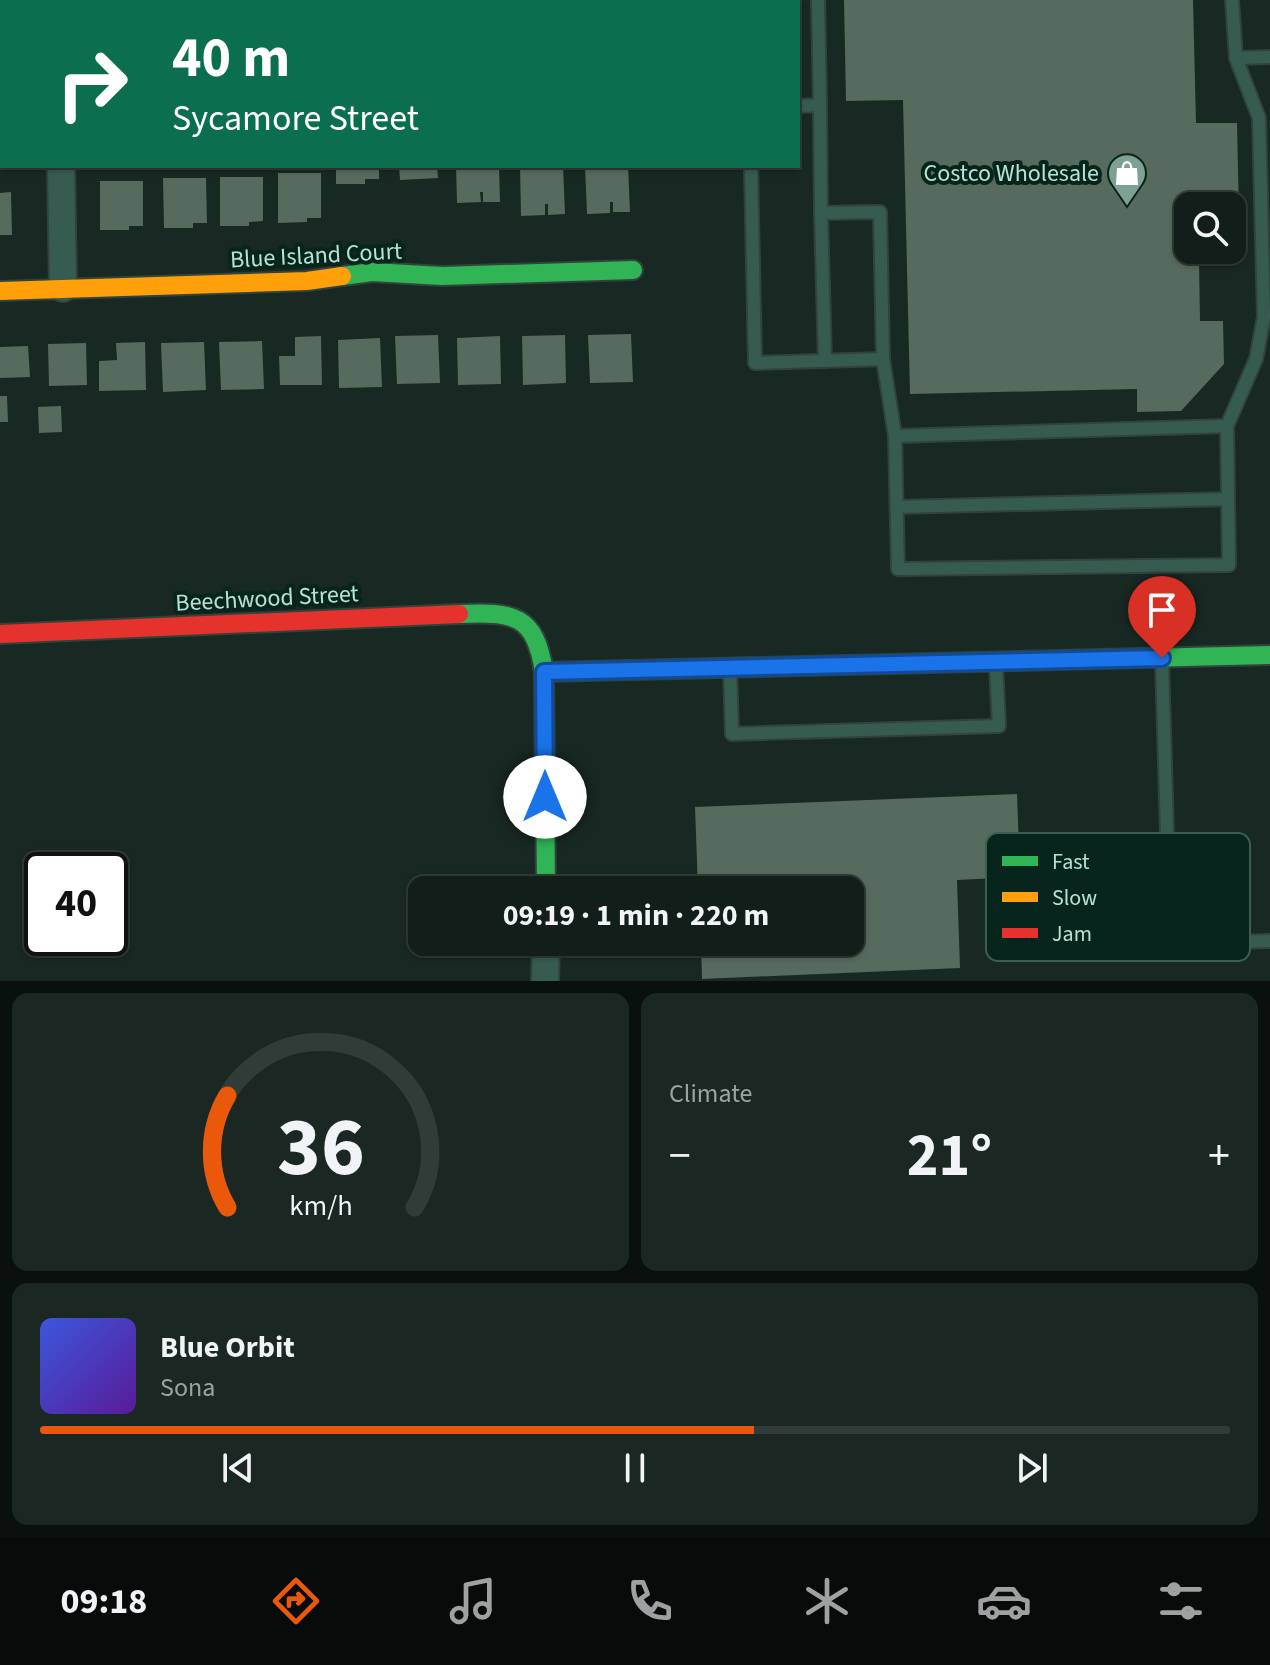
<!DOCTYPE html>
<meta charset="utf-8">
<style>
body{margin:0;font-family:"Source Sans 3",sans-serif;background:#1b2723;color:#f1f3f6;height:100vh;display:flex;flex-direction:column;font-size:30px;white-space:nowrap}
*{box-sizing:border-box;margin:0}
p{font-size:26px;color:#9ca2a2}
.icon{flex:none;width:44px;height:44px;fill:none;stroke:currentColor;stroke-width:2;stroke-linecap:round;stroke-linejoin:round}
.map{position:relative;height:981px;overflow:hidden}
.details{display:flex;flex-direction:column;gap:12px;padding:12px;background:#0a100e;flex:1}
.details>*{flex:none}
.banner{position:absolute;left:0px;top:0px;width:800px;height:168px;box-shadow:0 2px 6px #0004,0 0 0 2px #313c39;background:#0b6e4f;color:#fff;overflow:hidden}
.buttons{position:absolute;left:1174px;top:192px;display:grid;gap:16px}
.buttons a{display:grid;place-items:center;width:72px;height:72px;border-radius:16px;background:#121e1a;box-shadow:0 2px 6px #0004,0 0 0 2px #313c39;font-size:40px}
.speed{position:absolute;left:24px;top:852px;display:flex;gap:16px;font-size:40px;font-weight:700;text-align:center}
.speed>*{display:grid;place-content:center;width:104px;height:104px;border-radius:50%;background:#121e1a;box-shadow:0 2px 6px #0004,0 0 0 2px #313c39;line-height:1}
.speed .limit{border:4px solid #111;border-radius:12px;background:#fff;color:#111}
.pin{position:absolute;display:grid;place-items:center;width:68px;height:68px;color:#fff;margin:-82px -34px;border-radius:50% 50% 50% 0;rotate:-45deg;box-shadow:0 0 8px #0007}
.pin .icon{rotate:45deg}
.me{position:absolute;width:88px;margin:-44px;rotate:0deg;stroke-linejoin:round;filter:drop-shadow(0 0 6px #0008)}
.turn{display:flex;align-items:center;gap:28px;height:168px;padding:0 40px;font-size:36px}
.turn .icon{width:104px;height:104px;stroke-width:2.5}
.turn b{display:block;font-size:56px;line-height:68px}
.big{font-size:60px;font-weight:700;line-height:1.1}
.details .card{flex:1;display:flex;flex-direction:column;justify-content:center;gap:12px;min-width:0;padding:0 28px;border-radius:16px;background:#1b2723}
.details .dial{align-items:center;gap:0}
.dial svg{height:208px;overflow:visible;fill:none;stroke:#313c39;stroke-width:7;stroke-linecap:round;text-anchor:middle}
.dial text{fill:#f1f3f6;stroke:none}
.song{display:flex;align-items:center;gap:24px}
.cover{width:96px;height:96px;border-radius:12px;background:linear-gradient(135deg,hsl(230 70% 55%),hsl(270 70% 35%))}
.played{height:8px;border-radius:4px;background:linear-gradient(90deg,#ea580c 60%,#313c39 60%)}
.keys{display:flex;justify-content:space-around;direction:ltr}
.heat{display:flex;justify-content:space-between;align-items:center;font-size:44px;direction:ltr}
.details .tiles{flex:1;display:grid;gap:12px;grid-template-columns:1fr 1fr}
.card:last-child{grid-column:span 2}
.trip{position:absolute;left:408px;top:876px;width:456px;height:80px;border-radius:16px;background:#121e1a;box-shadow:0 2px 6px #0004,0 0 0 2px #313c39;font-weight:700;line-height:80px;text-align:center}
.dock{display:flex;height:128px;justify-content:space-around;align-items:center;background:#070c0a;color:#9ca2a2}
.dock .icon{width:56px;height:56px}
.dock .current{color:#ea580c}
.dock b{font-size:36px;color:#f1f3f6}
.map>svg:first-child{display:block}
.building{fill:#576a5e;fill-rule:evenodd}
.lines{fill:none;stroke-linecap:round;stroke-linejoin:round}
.lane-casing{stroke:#31433b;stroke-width:16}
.street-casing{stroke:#31433b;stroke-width:30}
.fast-casing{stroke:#31433b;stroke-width:22}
.slow-casing{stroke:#31433b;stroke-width:22}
.jam-casing{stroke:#31433b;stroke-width:22}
.lane{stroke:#365c51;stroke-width:12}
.street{stroke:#365c51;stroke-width:26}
.fast{stroke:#30b455;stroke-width:18}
.slow{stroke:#ff9f0a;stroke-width:18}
.jam{stroke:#e5322d;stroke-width:18}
.route-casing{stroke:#114b97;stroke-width:20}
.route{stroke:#1a73e8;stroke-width:14}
.labels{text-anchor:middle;stroke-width:8;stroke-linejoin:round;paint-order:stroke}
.poi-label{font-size:24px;fill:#b7e2d1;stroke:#07251c;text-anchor:end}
.street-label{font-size:24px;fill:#b7e2d1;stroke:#07251c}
.key{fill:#07251c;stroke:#3c5e52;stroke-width:2}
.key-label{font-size:22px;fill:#b7e2d1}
</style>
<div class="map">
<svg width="1270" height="981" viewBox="0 0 1270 981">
<rect width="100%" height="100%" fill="#182823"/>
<!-- building -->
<g class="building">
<path d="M844 0H1193L1196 123H1237L1240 259 1199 260 1200 321H1223L1224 364 1181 411 1137 412V389L910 394 903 100 846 101ZM1188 206H1232V250H1188Z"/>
<path d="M336 166H379V179H365V184H336Z"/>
<path d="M399 166H437L438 178 400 180Z"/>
<path d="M456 166H499L500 202H483V192H480L481 202 457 203Z"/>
<path d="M520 166H563L565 214 548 215V204H545V215L521 216Z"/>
<path d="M585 166H628L630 212H613V202H610V213L587 214Z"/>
<path d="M278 173H321V218H307V222L278 223Z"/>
<path d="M220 177H263V221L249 222V226H220Z"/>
<path d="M163 178H206L207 223H193V228H164Z"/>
<path d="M100 181H143V226H129V230H100Z"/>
<path d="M11 192 12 235H0V193Z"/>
<path d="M631 334 633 382 590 383 588 335Z"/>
<path d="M438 335 440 383 397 384 395 336Z"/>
<path d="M565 335 566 383 523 385 522 336Z"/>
<path d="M321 336 322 385H280L279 356H295V337Z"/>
<path d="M500 336 501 384 458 385 457 338Z"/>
<path d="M380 338 382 387 339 388 338 340Z"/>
<path d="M262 341 264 389 221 390 219 342Z"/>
<path d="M145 342 146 390 99 391V361L117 360 116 343Z"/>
<path d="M204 342 206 390 163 392 161 343Z"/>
<path d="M86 343 87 385 49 386 48 344Z"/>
<path d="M28 346 30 377 0 378V347Z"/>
<path d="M0 396H7L8 422H0Z"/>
<path d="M61 406 62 432 39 433 38 407Z"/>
<path d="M1017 794 1020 877 957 880 960 968 702 979 701 942H850V890H698L695 807Z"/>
</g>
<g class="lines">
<!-- lane casing -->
<g class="lane-casing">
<g id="lane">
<path d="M1236 58 1270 57"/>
<path d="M820 105 821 213 880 212 883 359"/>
<path d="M798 106 820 105 818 0"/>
<path d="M751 166 755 363 883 359 895 436 898 569 1229 565 1227 426 1256 359 1264 317 1259 118 1236 58 1232 0"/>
<path d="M821 213 825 361"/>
<path d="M895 436 1227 426"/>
<path d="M897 507 1228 499"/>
<path d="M1162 662 1170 936 1173 941 1181 943 1270 941"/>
<path d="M730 670 732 734 999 726 996 665"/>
<path d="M1167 860 1209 859 1216 864 1222 942"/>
</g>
</g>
<!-- street casing -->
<g class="street-casing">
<g id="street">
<path d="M58 0 59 2"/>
<path d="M61 166 63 288"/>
<path d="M545 981 546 942"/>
</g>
</g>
<!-- fast casing -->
<g class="fast-casing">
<g id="fast">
<path d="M342 276 372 272 442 276 633 270"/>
<path d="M459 614C514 612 535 614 544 672L546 890"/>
<path d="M1016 661 1270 655"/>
</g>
</g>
<!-- slow casing -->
<g class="slow-casing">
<path id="slow" d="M0 291 307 281 342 276"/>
</g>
<!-- jam casing -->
<g class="jam-casing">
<g id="jam">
<path d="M0 634 459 614"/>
<path d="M544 672 1016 661"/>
</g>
</g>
<!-- lane -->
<use href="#lane" class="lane"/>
<!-- street -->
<use href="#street" class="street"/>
<!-- fast -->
<use href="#fast" class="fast"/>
<!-- slow -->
<use href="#slow" class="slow"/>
<!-- jam -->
<use href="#jam" class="jam"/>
</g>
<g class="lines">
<!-- route casing -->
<g class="route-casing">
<path id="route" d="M545 797 544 672 1162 658"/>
</g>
<!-- route -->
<use href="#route" class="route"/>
</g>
<!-- icons -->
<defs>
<g id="shop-pin" transform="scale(2)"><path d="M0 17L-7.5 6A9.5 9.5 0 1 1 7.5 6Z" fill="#7fa194" stroke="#07251c"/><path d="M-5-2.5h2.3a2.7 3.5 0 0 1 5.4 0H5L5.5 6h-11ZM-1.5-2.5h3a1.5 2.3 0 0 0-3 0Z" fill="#fff"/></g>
</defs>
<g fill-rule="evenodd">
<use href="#shop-pin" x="1127" y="173"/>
</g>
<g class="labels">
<!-- poi labels -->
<g class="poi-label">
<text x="1099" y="181">Costco Wholesale</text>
</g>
<!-- street labels -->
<g class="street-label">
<text transform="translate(316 255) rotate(-3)" y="8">Blue Island Court</text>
<text transform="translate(267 598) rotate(-3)" y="8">Beechwood Street</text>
</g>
</g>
<!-- legend -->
<rect x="986" y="833" width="264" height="128" rx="12" class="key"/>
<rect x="1002" y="856" width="36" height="10" fill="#30b455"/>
<rect x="1002" y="892" width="36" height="10" fill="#ff9f0a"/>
<rect x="1002" y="928" width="36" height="10" fill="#e5322d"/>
<g class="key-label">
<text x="1052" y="869">Fast</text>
<text x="1052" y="905">Slow</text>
<text x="1052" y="941">Jam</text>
</g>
</svg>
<div class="buttons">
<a><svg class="icon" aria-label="search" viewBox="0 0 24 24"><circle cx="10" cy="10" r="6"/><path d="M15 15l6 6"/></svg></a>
</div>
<div class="speed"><div class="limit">40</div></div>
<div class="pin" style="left:1162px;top:658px;background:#d93025"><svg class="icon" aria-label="arrive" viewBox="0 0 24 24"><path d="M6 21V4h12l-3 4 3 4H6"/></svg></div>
<svg class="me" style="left:545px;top:797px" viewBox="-20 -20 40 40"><circle r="19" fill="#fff"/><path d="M0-13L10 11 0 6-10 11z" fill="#1a73e8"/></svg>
<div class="trip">09:19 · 1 min · 220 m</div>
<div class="banner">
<div class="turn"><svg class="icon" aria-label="right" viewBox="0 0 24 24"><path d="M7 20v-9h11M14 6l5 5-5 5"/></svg><div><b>40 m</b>Sycamore Street</div></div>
</div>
</div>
<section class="details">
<div class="tiles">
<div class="card dial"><svg viewBox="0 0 100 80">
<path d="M14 69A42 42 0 1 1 86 69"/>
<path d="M14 69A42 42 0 0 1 14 26" stroke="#ea580c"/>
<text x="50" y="56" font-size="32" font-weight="700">36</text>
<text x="50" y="72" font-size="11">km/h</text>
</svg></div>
<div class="card"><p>Climate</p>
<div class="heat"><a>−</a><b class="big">21°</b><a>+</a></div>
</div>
<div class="card">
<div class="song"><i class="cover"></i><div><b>Blue Orbit</b><p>Sona</p></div></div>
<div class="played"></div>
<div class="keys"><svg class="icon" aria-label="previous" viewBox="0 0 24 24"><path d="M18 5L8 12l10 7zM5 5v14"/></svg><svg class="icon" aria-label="pause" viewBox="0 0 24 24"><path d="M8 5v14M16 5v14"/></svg><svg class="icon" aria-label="next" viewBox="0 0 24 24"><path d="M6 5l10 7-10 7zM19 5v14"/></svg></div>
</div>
</div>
</section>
<nav class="dock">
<b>09:18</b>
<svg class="icon current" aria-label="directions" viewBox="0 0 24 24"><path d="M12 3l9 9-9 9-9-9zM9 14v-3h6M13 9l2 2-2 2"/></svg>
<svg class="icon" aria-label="music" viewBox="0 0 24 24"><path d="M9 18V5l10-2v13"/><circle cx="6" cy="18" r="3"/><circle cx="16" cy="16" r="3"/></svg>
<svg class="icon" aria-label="phone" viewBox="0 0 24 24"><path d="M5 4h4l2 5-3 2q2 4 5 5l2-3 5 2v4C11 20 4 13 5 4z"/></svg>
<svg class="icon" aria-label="climate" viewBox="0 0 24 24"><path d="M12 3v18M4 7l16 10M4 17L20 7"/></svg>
<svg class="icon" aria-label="car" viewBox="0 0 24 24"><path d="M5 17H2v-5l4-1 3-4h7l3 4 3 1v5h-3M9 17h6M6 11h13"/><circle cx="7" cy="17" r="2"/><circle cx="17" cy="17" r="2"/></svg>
<svg class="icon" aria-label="filters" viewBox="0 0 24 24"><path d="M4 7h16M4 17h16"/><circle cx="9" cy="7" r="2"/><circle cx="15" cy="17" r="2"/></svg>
</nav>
